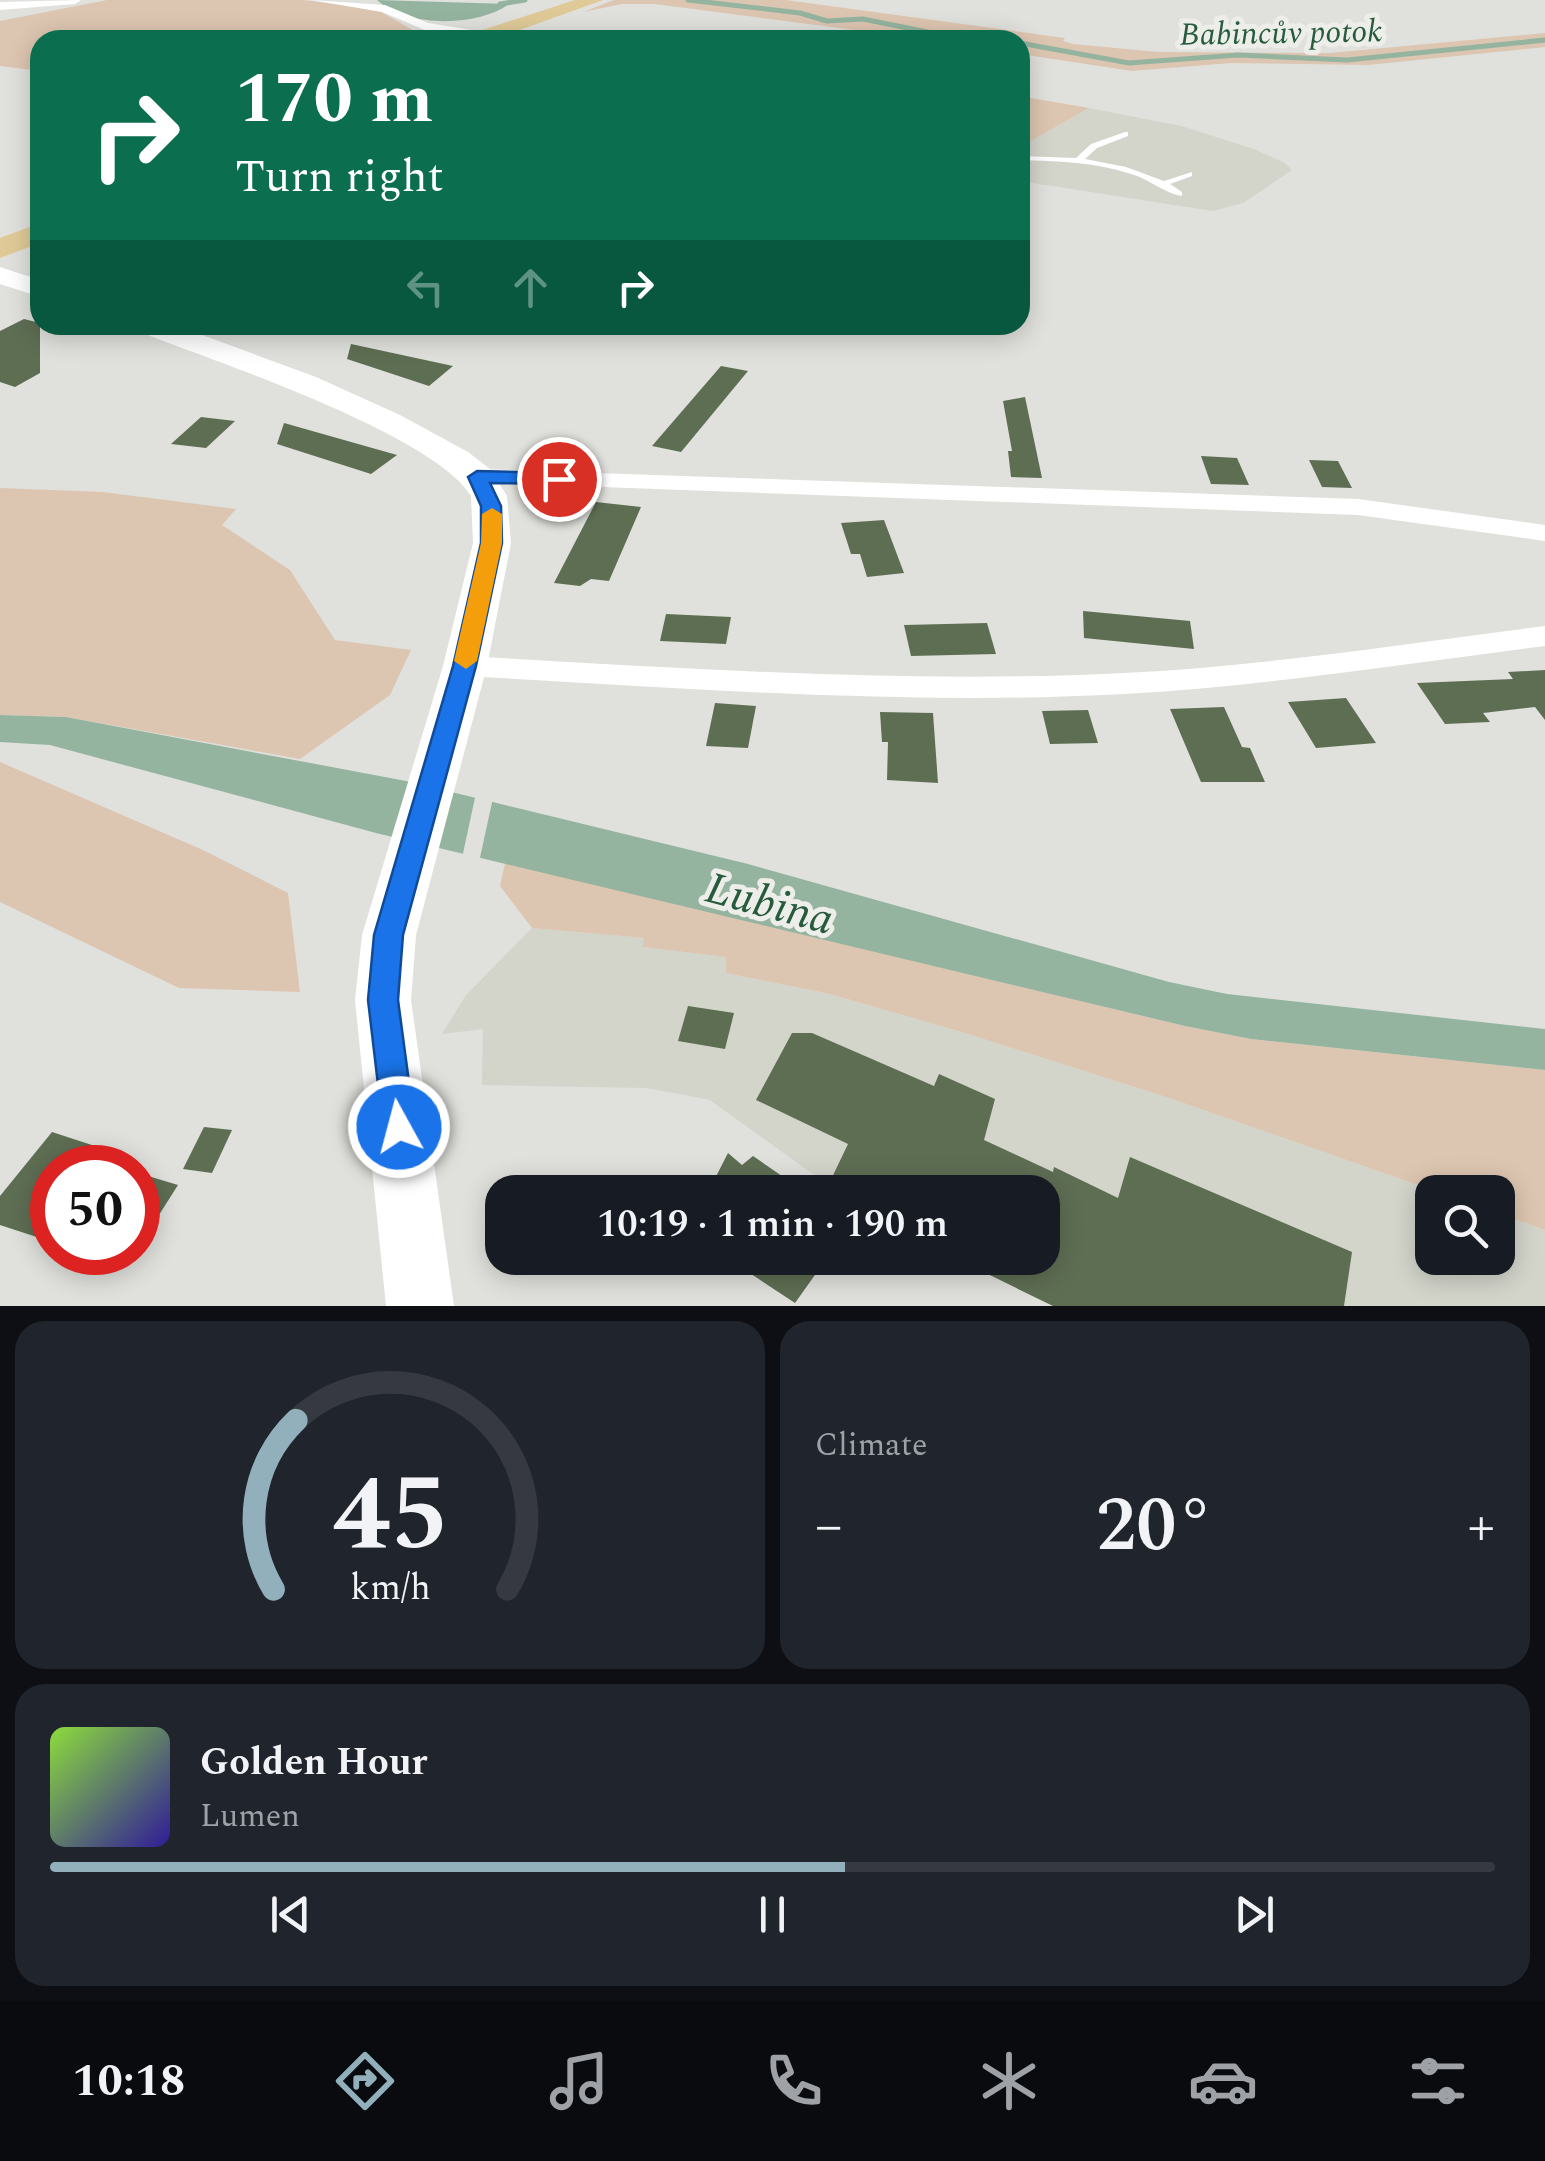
<!DOCTYPE html>
<meta charset="utf-8">
<style>
body{margin:0;font-family:Spectral,serif;background:#20242c;color:#f1f3f6;height:100vh;display:flex;flex-direction:column;font-size:38px;white-space:nowrap}
*{box-sizing:border-box;margin:0}
p{font-size:32px;color:#9ea1a6}
.icon{flex:none;width:55px;height:55px;fill:none;stroke:currentColor;stroke-width:2;stroke-linecap:round;stroke-linejoin:round}
.map{position:relative;height:1306px;overflow:hidden}
.side{display:flex;flex-direction:column;gap:15px;padding:15px;background:#0d0f14;flex:1}
.side>*{flex:none}
.hud{position:absolute;left:30px;top:30px;width:1000px;height:305px;border-radius:30px;box-shadow:0 5px 25px #0003;background:#0b6e4f;color:#fff;overflow:hidden}
.controls{position:absolute;left:1415px;top:1175px;display:grid;gap:20px}
.controls a{display:grid;place-items:center;width:100px;height:100px;border-radius:20px;background:#171b24;box-shadow:0 5px 25px #0003;font-size:50px}
.speed{position:absolute;left:30px;top:1145px;display:flex;gap:20px;font-size:50px;font-weight:700;text-align:center}
.speed>*{display:grid;place-content:center;width:130px;height:130px;border-radius:50%;background:#171b24;box-shadow:0 5px 25px #0003;line-height:1}
.speed .limit{border:15px solid #d22;background:#fff;color:#111}
.pin{position:absolute;display:grid;place-items:center;width:85px;height:85px;color:#fff;margin:-42px;border:5px solid #fff;border-radius:50%;box-shadow:0 2px 10px #0007}
.me{position:absolute;width:110px;margin:-55px;rotate:353deg;stroke-linejoin:round;filter:drop-shadow(0 0 8px #0008)}
.turn{display:flex;align-items:center;gap:35px;height:210px;padding:0 40px;font-size:45px}
.turn .icon{width:130px;height:130px;stroke-width:2.5}
.turn b{display:block;font-size:70px;line-height:85px}
.lanes{display:flex;align-items:center;height:95px;padding:0 40px;background:#0003;justify-content:center;gap:50px;direction:ltr}
.lanes .off{opacity:.35}
.big{font-size:75px;font-weight:600;line-height:1.1}
.side .tile{flex:1;display:flex;flex-direction:column;justify-content:center;gap:15px;min-width:0;padding:0 35px;border-radius:30px;background:#20242c}
.side .dial{align-items:center;gap:0}
.dial svg{height:260px;overflow:visible;fill:none;stroke:#363941;stroke-width:7;stroke-linecap:round;text-anchor:middle}
.dial text{fill:#f1f3f6;stroke:none}
.song{display:flex;align-items:center;gap:30px}
.cover{width:120px;height:120px;border-radius:15px;background:linear-gradient(135deg,hsl(90 70% 55%),hsl(250 70% 35%))}
.played{height:10px;border-radius:5px;background:linear-gradient(90deg,#92b0bb 55%,#363941 55%)}
.keys{display:flex;justify-content:space-around;direction:ltr}
.heat{display:flex;justify-content:space-between;align-items:center;font-size:55px;direction:ltr}
.side .tiles{flex:1;display:grid;gap:15px;grid-template-columns:1fr 1fr}
.tile:last-child{grid-column:span 2}
.trip{position:absolute;left:485px;top:1175px;width:575px;height:100px;border-radius:30px;background:#171b24;box-shadow:0 5px 25px #0003;font-weight:600;line-height:100px;text-align:center}
.dock{display:flex;height:160px;justify-content:space-around;align-items:center;background:#090b0e;color:#9ea1a6}
.dock .icon{width:70px;height:70px}
.dock .on{color:#92b0bb}
.dock b{font-size:45px;color:#f1f3f6}
.map>svg:first-child{display:block}
.built{fill:#d3d4ca}
.green{fill:#ddc6b1}
.water{fill:#94b49f}
.pier{fill:#e0e0dc}
.lines{fill:none;stroke-linecap:round;stroke-linejoin:round}
.stream{stroke:#94b49f;stroke-width:5}
.building{fill:#5e6e53}
.lane{fill:#fff;fill-rule:evenodd}
.street{fill:#fff;fill-rule:evenodd}
.secondary{fill:#fff;fill-rule:evenodd}
.primary{fill:#dfca97;fill-rule:evenodd}
.route{fill:#1a73e8;stroke:#114b97;stroke-width:2.5}
.slow{fill:#f59e0b}
.labels{text-anchor:middle;stroke-width:10;stroke-linejoin:round;paint-order:stroke}
.far-water-label{font-size:32px;font-style:italic;fill:#265b3c;stroke:#ededea}
.near-water-label{font-size:45px;font-style:italic;fill:#265b3c;stroke:#ededea}
</style>
<div class="map">
<svg width="1545" height="1306" viewBox="0 0 1545 1306">
<rect width="100%" height="100%" fill="#e0e0dc"/>
<!-- built -->
<g class="built">
<path d="M1089 108 1181 126 1254 149 1285 163 1292 170 1243 203 1213 211 1020 181V147Z"/>
<path d="M532 928 645 938 644 947 727 957 726 973 830 994 965 1033 1172 1099 1438 1192H1432V1258H1498V1213L1545 1230V1306H1053L955 1258H1042V1192H825L828 1185 710 1100 647 1088 482 1085 483 1029 442 1034 466 995Z"/>
</g>
<!-- green -->
<g class="green">
<path d="M107 0H303L376 9 430 40H40V71L0 66V21Z"/>
<path d="M614 0H786L1065 38 1063 41 1073 44 1158 52 1330 53 1545 33V47L1368 65 1231 63 1132 71 1020 54V40H931L655 4H622L583 12Z"/>
<path d="M1025 97 1089 108 1020 147V99Z"/>
<path d="M0 488 103 492 236 509 222 525 290 570 335 640 411 650 390 695 300 759 66 717 0 715Z"/>
<path d="M0 762 203 850 288 893 300 992 179 988 0 902Z"/>
<path d="M505 863 1185 1026 1251 1039 1545 1070V1230L1498 1213V1192H1438L1172 1099 965 1033 830 994 726 973V957L643 947 644 938 532 928 500 886Z"/>
</g>
<!-- water -->
<g class="water">
<path d="M377 0 509 4C478 27 407 28 377 0Z"/>
<path d="M0 715 66 717 406 781 748 864 1169 982 1227 994 1545 1029V1070L1251 1039 1185 1026 376 833 50 745 0 742Z"/>
</g>
<!-- pier -->
<path class="pier" d="M476 793 493 798 479 862 462 858Z"/>
<g class="lines">
<!-- stream -->
<g class="stream">
<path d="M688 0 800 13 827 21 863 19 957 38 992 40"/>
<path d="M500 4 525 0"/>
<path d="M1020 43 1129 63 1238 55 1347 60 1545 40"/>
</g>
</g>
<!-- building -->
<g class="building">
<path d="M24 319 40 323V373L15 387 0 382V331Z"/>
<path d="M351 344 453 366 429 386 347 359Z"/>
<path d="M721 366 748 371 681 452 652 446Z"/>
<path d="M1025 397 1042 478 1011 477 1008 451H1012L1003 401Z"/>
<path d="M201 417 235 421 206 448 171 444Z"/>
<path d="M284 423 397 455 371 474 277 444Z"/>
<path d="M1201 456 1237 458 1249 485 1211 484Z"/>
<path d="M1309 460 1338 461 1352 488 1322 487Z"/>
<path d="M596 502 641 507 609 581 591 579 580 586 554 583Z"/>
<path d="M884 520 904 573 867 577 860 554H851L841 523Z"/>
<path d="M1083 611 1190 621 1194 649 1084 638Z"/>
<path d="M666 614 731 617 726 644 660 641Z"/>
<path d="M987 623 996 654 911 656 904 625Z"/>
<path d="M1545 670V720L1535 707 1483 713 1490 722 1445 724 1417 683 1513 679 1508 672Z"/>
<path d="M1346 698 1376 743 1316 748 1288 702Z"/>
<path d="M715 703 756 706 748 748 706 746Z"/>
<path d="M1224 707 1242 747 1250 748 1265 782H1201L1170 709Z"/>
<path d="M1088 710 1098 743 1050 744 1042 711Z"/>
<path d="M880 712 933 713 938 783 887 780 888 742H882Z"/>
<path d="M688 1006 734 1013 725 1049 678 1041Z"/>
<path d="M792 1033H812L934 1086 939 1074 995 1099 984 1140 1053 1172 1054 1167 1118 1198 1130 1157 1352 1252 1344 1306H1053L955 1258H1042V1192H825L848 1144 756 1100Z"/>
<path d="M204 1127 232 1130 212 1173 183 1169Z"/>
<path d="M52 1132 101 1148 89 1168H52V1242L0 1225V1196Z"/>
<path d="M728 1153 742 1165 753 1156 805 1192H708Z"/>
<path d="M138 1173 178 1185 138 1248Z"/>
<path d="M727 1258H827L795 1303Z"/>
</g>
<g class="lines">
<!-- lane -->
<path class="lane" d="M1125 132H1128V136L1097 148 1085 159 1126 167 1164 181 1192 172V176L1170 184 1182 192V196C1166 194 1149 179 1131 174 1095 162 1057 161 1020 160V156L1076 158 1091 144Z"/>
<!-- street -->
<g class="street">
<path d="M81 0 75 4 0 10V2Z"/>
<path d="M311 0 385 5 428 23 496 34 490 38 425 30 382 12Z"/>
<path d="M477 469 1358 499 1545 525V541L1358 515 468 482 464 477Z"/>
<path d="M1545 626V646C1404 664 1265 686 1124 694 904 706 684 688 465 676L454 673 450 666 454 659 465 656C684 668 904 684 1124 673 1265 666 1404 644 1545 626Z"/>
</g>
<!-- secondary -->
<g class="secondary">
<path d="M0 267 40 280V297L0 284Z"/>
<path d="M132 325H175L316 377 400 415 468 452 490 469 507 496 511 543 487 666 416 935 411 1000 454 1306H386L355 1000 362 935 443 666 473 543 471 496C432 433 211 360 137 331Z"/>
</g>
<!-- primary -->
<g class="primary">
<path d="M575 0H603L492 40H461L464 36Z"/>
<path d="M40 223V243L0 258V238Z"/>
</g>
</g>
<!-- route -->
<path class="route" d="M477 471 559 473 568 479 559 484 490 483 501 506 502 543 476 666 403 935 398 1000 415 1127 411 1138 399 1142 387 1138 383 1127 368 1000 374 935 453 666 481 543V506L468 477Z"/>
<!-- slow -->
<path class="slow" d="M492 508 502 514V543L477 661 466 669 454 661 481 543 482 514Z"/>
<g class="labels">
<!-- far-water labels -->
<g class="far-water-label">
<text transform="translate(1281 32) rotate(-1)" y="11">Babincův potok</text>
</g>
<!-- near-water labels -->
<g class="near-water-label">
<text transform="translate(770 902) rotate(15)" y="16">Lubina</text>
</g>
</g>
</svg>
<div class="controls">
<a><svg class="icon" aria-label="search" viewBox="0 0 24 24"><circle cx="10" cy="10" r="6"/><path d="M15 15l6 6"/></svg></a>
</div>
<div class="speed"><div class="limit">50</div></div>
<div class="pin" style="left:559px;top:479px;background:#d93025"><svg class="icon" aria-label="arrive" viewBox="0 0 24 24"><path d="M6 21V4h12l-3 4 3 4H6"/></svg></div>
<svg class="me" style="left:399px;top:1127px" viewBox="-20 -20 40 40"><circle r="17" fill="#1a73e8" stroke="#fff" stroke-width="3"/><path d="M0-11L8 9 0 5-8 9z" fill="#fff"/></svg>
<div class="trip">10:19 · 1 min · 190 m</div>
<div class="hud">
<div class="turn"><svg class="icon" aria-label="right" viewBox="0 0 24 24"><path d="M7 20v-9h11M14 6l5 5-5 5"/></svg><div><b>170 m</b>Turn right</div></div>
<div class="lanes"><svg class="icon off" aria-label="left" viewBox="0 0 24 24"><path d="M17 20v-9H6M10 6l-5 5 5 5"/></svg><svg class="icon off" aria-label="ahead" viewBox="0 0 24 24"><path d="M12 20V5M6 11l6-6 6 6"/></svg><svg class="icon" aria-label="right" viewBox="0 0 24 24"><path d="M7 20v-9h11M14 6l5 5-5 5"/></svg></div>
</div>
</div>
<section class="side">
<div class="tiles">
<div class="tile dial"><svg viewBox="0 0 100 80">
<path d="M14 69A42 42 0 1 1 86 69"/>
<path d="M14 69A42 42 0 0 1 21 17" stroke="#92b0bb"/>
<text x="50" y="56" font-size="32" font-weight="700">45</text>
<text x="50" y="72" font-size="11">km/h</text>
</svg></div>
<div class="tile"><p>Climate</p>
<div class="heat"><a>−</a><b class="big">20°</b><a>+</a></div>
</div>
<div class="tile">
<div class="song"><i class="cover"></i><div><b>Golden Hour</b><p>Lumen</p></div></div>
<div class="played"></div>
<div class="keys"><svg class="icon" aria-label="previous" viewBox="0 0 24 24"><path d="M18 5L8 12l10 7zM5 5v14"/></svg><svg class="icon" aria-label="pause" viewBox="0 0 24 24"><path d="M8 5v14M16 5v14"/></svg><svg class="icon" aria-label="next" viewBox="0 0 24 24"><path d="M6 5l10 7-10 7zM19 5v14"/></svg></div>
</div>
</div>
</section>
<nav class="dock">
<b>10:18</b>
<svg class="icon on" aria-label="directions" viewBox="0 0 24 24"><path d="M12 3l9 9-9 9-9-9zM9 14v-3h6M13 9l2 2-2 2"/></svg>
<svg class="icon" aria-label="music" viewBox="0 0 24 24"><path d="M9 18V5l10-2v13"/><circle cx="6" cy="18" r="3"/><circle cx="16" cy="16" r="3"/></svg>
<svg class="icon" aria-label="phone" viewBox="0 0 24 24"><path d="M5 4h4l2 5-3 2q2 4 5 5l2-3 5 2v4C11 20 4 13 5 4z"/></svg>
<svg class="icon" aria-label="climate" viewBox="0 0 24 24"><path d="M12 3v18M4 7l16 10M4 17L20 7"/></svg>
<svg class="icon" aria-label="car" viewBox="0 0 24 24"><path d="M5 17H2v-5l4-1 3-4h7l3 4 3 1v5h-3M9 17h6M6 11h13"/><circle cx="7" cy="17" r="2"/><circle cx="17" cy="17" r="2"/></svg>
<svg class="icon" aria-label="filters" viewBox="0 0 24 24"><path d="M4 7h16M4 17h16"/><circle cx="9" cy="7" r="2"/><circle cx="15" cy="17" r="2"/></svg>
</nav>
